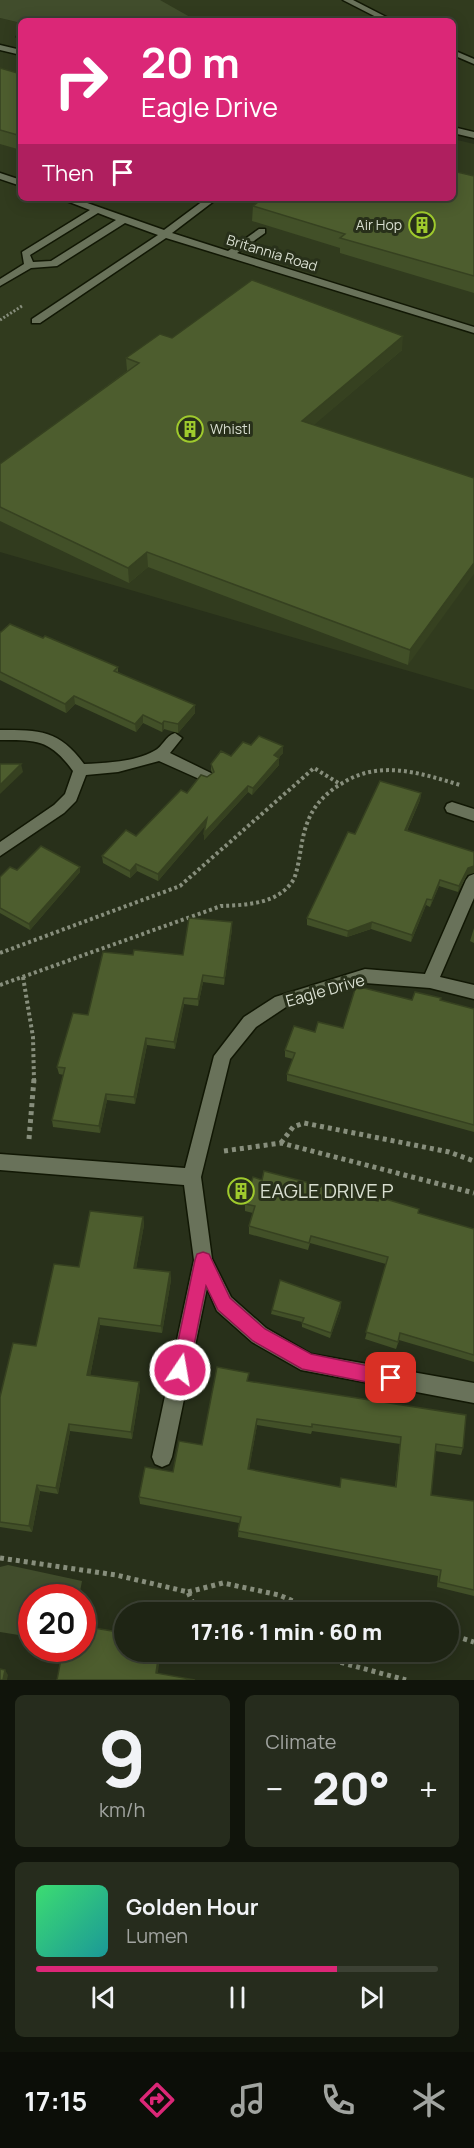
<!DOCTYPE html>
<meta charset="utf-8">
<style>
body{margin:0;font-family:Manrope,sans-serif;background:#262c1d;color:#f1f3f6;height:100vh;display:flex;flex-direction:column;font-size:22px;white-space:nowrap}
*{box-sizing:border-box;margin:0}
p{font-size:20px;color:#a1a4a0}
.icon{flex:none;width:33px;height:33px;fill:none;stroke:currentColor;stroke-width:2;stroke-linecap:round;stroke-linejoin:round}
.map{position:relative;height:1680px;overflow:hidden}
.drawer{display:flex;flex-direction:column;gap:15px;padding:15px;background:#10140b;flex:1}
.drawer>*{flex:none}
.top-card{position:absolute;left:18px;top:18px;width:438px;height:183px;border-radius:9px;box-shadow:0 3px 15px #0003,0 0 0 2px #3c4134;background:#db2777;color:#fff;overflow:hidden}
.speed{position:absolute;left:18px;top:1584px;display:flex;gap:12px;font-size:30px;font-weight:700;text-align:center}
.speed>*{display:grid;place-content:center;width:78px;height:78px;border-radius:50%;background:#1e2414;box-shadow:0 3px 15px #0003,0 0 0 2px #3c4134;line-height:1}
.speed .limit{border:9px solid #d22;background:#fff;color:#111}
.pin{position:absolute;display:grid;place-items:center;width:51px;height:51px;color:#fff;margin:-26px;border-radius:12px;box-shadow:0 3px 9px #0006}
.me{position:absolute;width:66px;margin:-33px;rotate:12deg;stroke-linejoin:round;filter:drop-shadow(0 0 4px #0008)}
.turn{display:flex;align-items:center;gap:21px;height:126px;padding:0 24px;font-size:27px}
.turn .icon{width:78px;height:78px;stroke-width:2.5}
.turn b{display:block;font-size:42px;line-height:51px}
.then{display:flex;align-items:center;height:57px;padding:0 24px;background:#0003;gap:12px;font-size:22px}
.big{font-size:45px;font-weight:800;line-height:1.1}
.drawer .widget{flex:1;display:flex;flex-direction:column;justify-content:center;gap:9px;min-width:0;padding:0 21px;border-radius:9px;background:#262c1d}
.drawer .dial{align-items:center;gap:0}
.dial b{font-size:78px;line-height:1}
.song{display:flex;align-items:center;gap:18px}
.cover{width:72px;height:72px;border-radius:9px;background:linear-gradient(135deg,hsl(140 70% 55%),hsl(180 70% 35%))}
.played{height:6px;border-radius:3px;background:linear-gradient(90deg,#db2777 75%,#3c4134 75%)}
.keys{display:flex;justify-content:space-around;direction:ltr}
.heat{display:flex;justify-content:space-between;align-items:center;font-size:33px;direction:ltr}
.drawer .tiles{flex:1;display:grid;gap:15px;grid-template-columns:1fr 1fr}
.widget:last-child{grid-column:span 2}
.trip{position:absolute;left:114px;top:1602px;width:345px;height:60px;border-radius:30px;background:#1e2414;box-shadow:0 3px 15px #0003,0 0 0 2px #3c4134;font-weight:800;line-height:60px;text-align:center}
.tabs{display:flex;height:96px;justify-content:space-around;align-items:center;background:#0c0e08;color:#a1a4a0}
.tabs .icon{width:42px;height:42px}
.tabs .current{color:#db2777}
.tabs b{font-size:27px;color:#f1f3f6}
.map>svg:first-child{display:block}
.built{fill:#313b1e}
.green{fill:#414d2c}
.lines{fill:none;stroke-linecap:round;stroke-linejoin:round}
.minor-casing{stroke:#111704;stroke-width:3}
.path-far2{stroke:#878e7c;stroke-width:3;stroke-dasharray:2 2;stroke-linecap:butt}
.path-far1{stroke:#878e7c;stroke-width:4;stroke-dasharray:3 3;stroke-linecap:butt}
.path{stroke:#878e7c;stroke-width:5;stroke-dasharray:4 4;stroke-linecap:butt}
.minor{fill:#69725a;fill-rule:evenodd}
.wall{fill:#425028;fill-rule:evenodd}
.shaded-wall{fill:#364120}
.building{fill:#4d5d2e;stroke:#364120;stroke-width:1.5;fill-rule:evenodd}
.route{fill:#db2777;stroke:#8e194d;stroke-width:1.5}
.labels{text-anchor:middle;stroke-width:6;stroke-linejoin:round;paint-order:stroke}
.far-poi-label{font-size:14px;fill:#d8ded0;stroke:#28301a;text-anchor:end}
.far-street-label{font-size:14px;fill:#d8ded0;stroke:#28301a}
.street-label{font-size:16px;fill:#d8ded0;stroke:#28301a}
.near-poi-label{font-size:20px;fill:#d8ded0;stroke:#28301a;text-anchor:start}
</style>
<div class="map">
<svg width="474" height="1680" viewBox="0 0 474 1680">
<rect width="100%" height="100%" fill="#28301a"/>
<!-- built -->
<g class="built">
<path d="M141 0H474V138L453 132V21H179Z"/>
<path d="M0 18 21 23V198H453V139L474 144V690L0 552Z"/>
</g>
<!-- green -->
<g class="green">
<path d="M0 0H160L197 21H21V23L0 18Z"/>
<path d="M8 1565 82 1581 79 1597 32 1598 31 1637 0 1632V1567Z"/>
</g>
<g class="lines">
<!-- minor casing -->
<g class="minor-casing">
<g id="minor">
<path d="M343 0H353L394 21H384Z"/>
<path d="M18 34H21V39L17 37Z"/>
<path d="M0 45 21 50V55L0 50Z"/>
<path d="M453 50 474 59V64L453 55Z"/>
<path d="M453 127 474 132V138L453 133Z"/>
<path d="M0 173 21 180V186L0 179Z"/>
<path d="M59 198H73L164 230 207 198H218L172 233 228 251 259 229H265V233L237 253 474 327V333L166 238 40 323H32V319L158 235 125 223 57 266 31 268 0 286V279L24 264 22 252 90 210ZM98 213 116 220 51 261 33 262 30 255Z"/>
<path d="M0 730C40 730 59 730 84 764 106 763 134 762 154 751 163 747 165 736 175 733L182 738 170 753 211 773 213 777 206 782 159 761 118 772 86 775 76 801 64 813 0 856V842L54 805 65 794 73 771C50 739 36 740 0 740Z"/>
<path d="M452 802 474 809V821L447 812 445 808 447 804Z"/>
<path d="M474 874V898L440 977 474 985V999L430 988 365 983 286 1007 256 1027 230 1059 201 1177 212 1259 231 1297 266 1328 311 1354 474 1383V1403L301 1370 252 1342 217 1311 207 1288 172 1457 169 1464 162 1467 155 1464 152 1457 194 1260 184 1185 0 1170V1154L185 1168 214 1056 244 1017 275 997 365 969 425 974 466 880 469 876Z"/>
</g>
</g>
<!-- path-far2 -->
<path class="path-far2" d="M0 320 22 306"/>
<!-- path-far1 -->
<g class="path-far1">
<path d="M0 953 180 886 314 768 340 784"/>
<path d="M23 977 33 1037 34 1081"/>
<path d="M0 985 221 906C247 905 279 904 294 879 301 860 300 840 308 821 314 805 326 793 341 784 379 759 420 773 460 785"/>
</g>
<!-- path -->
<g class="path">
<path d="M29 1139 34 1079"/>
<path d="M281 1143 293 1127 304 1123 449 1152 474 1161"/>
<path d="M224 1151 281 1143 474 1193"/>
<path d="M0 1558 116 1575 188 1592 197 1612"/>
<path d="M188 1592 223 1583 279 1595 319 1612"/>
<path d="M448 1634 474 1642"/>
<path d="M302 1652 406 1680"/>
</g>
<!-- minor -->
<use href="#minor" class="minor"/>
</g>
<!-- wall -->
<g class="wall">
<path d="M0 68 21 74V150L0 144Z"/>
<path d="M474 176V293L340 253V248L252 221 253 206 453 198Z"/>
<path d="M172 338 402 350 313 425 474 478 408 665 148 567 129 583 0 521V464L127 371 126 358Z"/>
<path d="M0 632 118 667V672L195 713 178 733 164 729 162 732 143 723 136 732 75 704 66 713 0 680Z"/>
<path d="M251 745 283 753 279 757V765L252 795 248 792 204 840 205 826 158 881 137 871 130 878 103 863 102 856 136 836 187 793 212 773 211 770V764L231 756Z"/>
<path d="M421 793 420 800 407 831 467 875 458 892 439 886 430 907 426 905 411 942 371 929 347 937 307 925V918L355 834Z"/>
<path d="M17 870 80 872 30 930 0 913V877Z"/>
<path d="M474 928V943L470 941Z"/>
<path d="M232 929 224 985 203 982 198 1006 184 1004 175 1049 147 1045 135 1104 107 1100 100 1133 53 1127 52 1120 64 1075 59 1074 57 1067 88 1015 133 955H183Z"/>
<path d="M412 1000H440L474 1009V1132L287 1081V1074L293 1059 285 1057V1050L315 1032 343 1028Z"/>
<path d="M262 1180 418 1213 474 1229V1362L399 1340 396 1349 365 1339 386 1264 310 1243 308 1250 249 1234V1226L253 1213 245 1211V1204Z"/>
<path d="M143 1217 144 1225 136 1268 170 1272 171 1280 162 1333 100 1325 90 1376 140 1389 132 1439 70 1431 58 1494 40 1491 32 1532 0 1527V1397L36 1346 79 1267Z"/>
<path d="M341 1307 330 1338 302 1327V1322L271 1314 272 1310Z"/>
<path d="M248 1381 463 1448 461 1455 435 1451 431 1495 474 1501V1596L437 1587 438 1576 238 1537 239 1523 140 1504 139 1497 173 1472 202 1445ZM257 1425 311 1434 312 1431 400 1444 395 1487H340L249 1469Z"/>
</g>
<!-- shaded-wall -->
<g class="shaded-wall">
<path d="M403 336 402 350 301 436 302 421Z"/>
<path d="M147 552 148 567 129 583 128 568Z"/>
<path d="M474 563V574L408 665 410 650Z"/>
<path d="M74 696 75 704 66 713 65 704Z"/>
<path d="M195 705V713L178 733V724Z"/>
<path d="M143 715V723L136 732 135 724Z"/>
<path d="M164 721V729L162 732V724Z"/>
<path d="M283 746V753L274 762V755Z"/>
<path d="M279 758V765L252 795 253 788Z"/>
<path d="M21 764 23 772 0 794V785Z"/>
<path d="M248 786V792L204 840V833Z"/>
<path d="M421 793 420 800 404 837 405 830Z"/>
<path d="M207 818V824L158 881V874Z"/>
<path d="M136 864 137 871 130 878V871Z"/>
<path d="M474 866V873L467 875 458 892 459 886 468 868Z"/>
<path d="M80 867V872L30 930 29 924Z"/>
<path d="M440 880 439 886 430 907 432 900Z"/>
<path d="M427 899 426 905 411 942 412 935Z"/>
<path d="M232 922V929L224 985V978Z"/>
<path d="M372 922 371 929 347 937 348 931Z"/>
<path d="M203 975V982L198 1006V999Z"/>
<path d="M184 998V1004L175 1049 174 1042Z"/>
<path d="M146 1038 147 1045 135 1104 134 1097Z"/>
<path d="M106 1094 107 1100 100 1133 99 1126Z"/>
<path d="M143 1217 144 1225 135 1275 134 1268Z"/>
<path d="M170 1272 171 1280 162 1333 161 1326Z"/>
<path d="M341 1302V1307L330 1338 331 1333Z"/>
<path d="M99 1318 100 1325 89 1382 87 1375Z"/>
<path d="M139 1382 140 1389 132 1439 131 1432Z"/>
<path d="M257 1419V1425L248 1476V1469Z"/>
<path d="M69 1424 70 1431 58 1494 56 1488Z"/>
<path d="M37 1485 40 1491 32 1532 29 1526Z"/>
<path d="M159 1652H161L157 1678 156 1673Z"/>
<path d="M5 1670 8 1675 7 1680H3Z"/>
</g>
<!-- building -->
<g class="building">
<path d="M0 68 21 74V136L0 130Z"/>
<path d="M453 171 474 176V276L340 238 345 234 253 206 263 198H453Z"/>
<path d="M252 280 403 336 302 421 474 478V563L410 650 147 552 128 568 0 507V464L139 363 126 358 160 334 172 338Z"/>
<path d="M10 624 43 638 45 636 118 667 114 671 195 705 178 724 164 721 162 724 143 715 135 724 74 696 65 704 0 672V632H1Z"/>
<path d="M259 736 283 746 274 755 279 758 253 788 248 786 204 833 207 818 158 874 136 864 130 871 102 856 126 830 136 836 181 790 187 793 201 775 207 777 214 772 211 764 221 751 231 756 243 742 251 745Z"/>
<path d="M0 764H21L0 785Z"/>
<path d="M380 781 421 793 405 830 474 852V866L468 868 459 886 440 880 432 900 427 899 412 935 372 922 348 931 307 918 348 832 355 834Z"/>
<path d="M41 846 80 867 29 924 0 908V877L10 867 17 870Z"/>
<path d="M189 918 232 922 224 978 203 975 198 999 184 998 174 1042 146 1038 134 1097 106 1094 99 1126 52 1120 65 1068 57 1067 73 1013 88 1015 103 952 133 955 134 950 183 955Z"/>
<path d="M356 986 412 1000 415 992 441 998 440 1000 474 1009V1125L287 1074 295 1053 285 1050 294 1026 315 1032 318 1022 343 1028Z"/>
<path d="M264 1171 378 1201 379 1197 419 1209 418 1213 474 1229V1355L400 1333 398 1342 366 1332 388 1257 311 1236 309 1243 249 1226 255 1206 245 1204 253 1177 262 1180Z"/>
<path d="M90 1211 143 1217 134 1268 170 1272 161 1326 99 1318 87 1375 139 1382 131 1432 69 1424 56 1488 37 1485 29 1526 0 1522V1397L13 1343 36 1346 54 1264 79 1267Z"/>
<path d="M280 1280 341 1302 331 1333 302 1323 304 1318 272 1310Z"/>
<path d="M217 1367 249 1373 247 1381 466 1415 463 1448 436 1444 431 1495 474 1501V1590L439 1582 441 1570 238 1531 241 1517 139 1497 145 1467 173 1472 179 1441 202 1445ZM257 1419 312 1427V1424L401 1437 396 1487 341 1478 340 1487 248 1469Z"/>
<path d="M82 1626 124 1633V1652H159L156 1673 195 1680H57L63 1648H82Z"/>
<path d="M0 1669 5 1670 3 1680H0Z"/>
</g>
<!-- route -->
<path class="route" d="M203 1252 209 1254 230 1298 265 1329 311 1354 398 1372 400 1378 398 1384 391 1387 302 1369 253 1341 218 1310 206 1286 189 1370 187 1376 180 1379 174 1376 172 1370 195 1260 197 1254Z"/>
<!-- icons -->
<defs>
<g id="building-ring" transform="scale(1.35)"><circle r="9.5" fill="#28301a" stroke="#9fca2d" stroke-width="1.5"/><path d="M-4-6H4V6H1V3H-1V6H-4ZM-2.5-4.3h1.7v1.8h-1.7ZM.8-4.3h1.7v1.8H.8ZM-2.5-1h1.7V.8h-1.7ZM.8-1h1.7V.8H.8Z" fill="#9fca2d"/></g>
</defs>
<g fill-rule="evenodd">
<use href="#building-ring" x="422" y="225"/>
<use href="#building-ring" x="190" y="429"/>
<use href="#building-ring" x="241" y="1191"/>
</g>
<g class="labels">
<!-- far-poi labels -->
<g class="far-poi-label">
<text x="402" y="230">Air Hop</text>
<text x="210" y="434" text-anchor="start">Whistl</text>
</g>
<!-- far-street labels -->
<g class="far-street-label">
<text transform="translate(272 253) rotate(17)" y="5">Britannia Road</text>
</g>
<!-- street labels -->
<g class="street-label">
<text transform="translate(325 990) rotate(-16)" y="6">Eagle Drive</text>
</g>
<!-- near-poi labels -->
<g class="near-poi-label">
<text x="260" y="1198">EAGLE DRIVE P</text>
</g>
</g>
</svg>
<div class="speed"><div class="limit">20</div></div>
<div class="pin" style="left:391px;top:1378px;background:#d93025"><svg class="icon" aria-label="arrive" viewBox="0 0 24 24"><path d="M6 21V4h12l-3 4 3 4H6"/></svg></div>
<svg class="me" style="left:180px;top:1370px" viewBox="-20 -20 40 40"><circle r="17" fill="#db2777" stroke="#fff" stroke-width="3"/><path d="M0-11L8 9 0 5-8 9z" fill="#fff"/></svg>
<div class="trip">17:16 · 1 min · 60 m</div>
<div class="top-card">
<div class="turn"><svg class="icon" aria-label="right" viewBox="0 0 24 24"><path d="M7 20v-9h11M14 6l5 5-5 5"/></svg><div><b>20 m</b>Eagle Drive</div></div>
<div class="then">Then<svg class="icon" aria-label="arrive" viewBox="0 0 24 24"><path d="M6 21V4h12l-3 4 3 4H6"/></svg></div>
</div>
</div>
<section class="drawer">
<div class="tiles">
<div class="widget dial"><b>9</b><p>km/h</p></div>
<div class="widget"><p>Climate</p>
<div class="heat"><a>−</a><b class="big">20°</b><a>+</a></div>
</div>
<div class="widget">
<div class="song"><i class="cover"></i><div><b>Golden Hour</b><p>Lumen</p></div></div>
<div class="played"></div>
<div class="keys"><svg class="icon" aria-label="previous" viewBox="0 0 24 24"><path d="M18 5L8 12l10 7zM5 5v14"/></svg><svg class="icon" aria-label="pause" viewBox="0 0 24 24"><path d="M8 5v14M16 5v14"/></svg><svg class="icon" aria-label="next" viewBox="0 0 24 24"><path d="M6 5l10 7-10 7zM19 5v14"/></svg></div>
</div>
</div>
</section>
<nav class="tabs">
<b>17:15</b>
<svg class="icon current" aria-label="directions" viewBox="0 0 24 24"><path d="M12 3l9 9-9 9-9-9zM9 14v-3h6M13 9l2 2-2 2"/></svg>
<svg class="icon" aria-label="music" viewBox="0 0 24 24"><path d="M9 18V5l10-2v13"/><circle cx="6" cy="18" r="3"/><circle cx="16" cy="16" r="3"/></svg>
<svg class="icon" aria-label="phone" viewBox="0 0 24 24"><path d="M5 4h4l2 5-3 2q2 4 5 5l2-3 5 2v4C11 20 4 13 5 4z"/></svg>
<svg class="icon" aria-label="climate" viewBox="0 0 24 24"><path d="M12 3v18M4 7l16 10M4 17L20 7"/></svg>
</nav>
